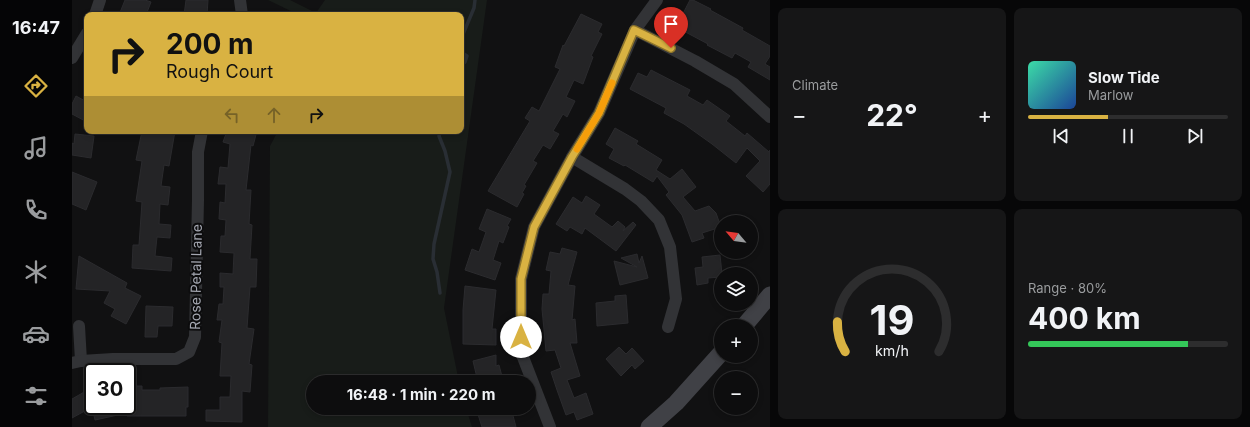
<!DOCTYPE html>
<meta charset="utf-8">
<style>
body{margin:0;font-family:Inter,sans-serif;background:#161617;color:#f1f3f6;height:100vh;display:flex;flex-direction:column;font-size:15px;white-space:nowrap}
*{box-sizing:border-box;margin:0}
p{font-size:13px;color:#9a9c9e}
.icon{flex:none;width:22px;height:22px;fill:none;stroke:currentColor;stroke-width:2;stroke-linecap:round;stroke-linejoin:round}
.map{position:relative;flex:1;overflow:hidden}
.sheet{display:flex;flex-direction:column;gap:8px;padding:8px;background:#070708;width:480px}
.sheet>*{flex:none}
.hud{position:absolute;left:12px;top:12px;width:380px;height:122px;border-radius:8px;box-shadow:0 2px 6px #0003,0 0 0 1px #2d2d2e;background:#d9b242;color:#111;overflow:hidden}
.needle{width:26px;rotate:299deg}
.fabs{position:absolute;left:642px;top:215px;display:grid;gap:8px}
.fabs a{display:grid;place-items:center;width:44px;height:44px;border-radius:50%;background:#0d0d0e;box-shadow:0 2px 6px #0003,0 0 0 1px #2d2d2e;font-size:20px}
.speed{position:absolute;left:12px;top:363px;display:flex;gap:8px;font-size:20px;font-weight:700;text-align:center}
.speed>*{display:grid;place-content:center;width:52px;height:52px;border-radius:50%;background:#0d0d0e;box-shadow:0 2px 6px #0003,0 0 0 1px #2d2d2e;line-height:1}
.speed .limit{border:2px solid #111;border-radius:6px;background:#fff;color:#111}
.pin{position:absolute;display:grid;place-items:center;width:34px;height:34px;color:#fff;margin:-41px -17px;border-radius:50% 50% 50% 0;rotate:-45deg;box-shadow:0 0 4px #0007}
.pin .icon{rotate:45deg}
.me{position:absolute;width:44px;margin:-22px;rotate:0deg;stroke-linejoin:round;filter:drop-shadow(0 0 3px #0008)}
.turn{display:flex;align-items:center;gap:14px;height:84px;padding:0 16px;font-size:18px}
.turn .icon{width:52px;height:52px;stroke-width:2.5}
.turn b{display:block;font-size:28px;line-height:34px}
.lanes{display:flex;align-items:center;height:38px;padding:0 16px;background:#0003;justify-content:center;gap:20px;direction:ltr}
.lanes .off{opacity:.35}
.big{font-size:30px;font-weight:700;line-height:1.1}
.sheet .widget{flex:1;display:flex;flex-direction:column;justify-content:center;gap:6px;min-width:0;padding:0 14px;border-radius:8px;background:#161617}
.sheet .dial{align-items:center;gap:0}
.dial svg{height:104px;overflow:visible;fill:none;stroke:#2d2d2e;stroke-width:7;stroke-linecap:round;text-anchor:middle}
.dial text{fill:#f1f3f6;stroke:none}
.song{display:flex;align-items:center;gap:12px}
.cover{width:48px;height:48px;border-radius:6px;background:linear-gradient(135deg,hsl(160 70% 55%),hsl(220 70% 35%))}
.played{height:4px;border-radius:2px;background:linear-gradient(90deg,#d9b242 40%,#2d2d2e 40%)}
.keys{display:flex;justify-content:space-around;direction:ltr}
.heat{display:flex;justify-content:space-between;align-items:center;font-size:22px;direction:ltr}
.charge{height:6px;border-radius:3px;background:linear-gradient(90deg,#34c759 80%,#2d2d2e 0)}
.sheet .tiles{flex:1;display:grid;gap:8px;grid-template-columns:repeat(2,1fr)}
.trip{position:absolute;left:234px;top:375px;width:230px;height:40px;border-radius:20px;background:#0d0d0e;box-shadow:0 2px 6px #0003,0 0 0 1px #2d2d2e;font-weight:700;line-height:40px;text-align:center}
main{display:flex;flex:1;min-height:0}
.menu{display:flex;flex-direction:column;width:72px;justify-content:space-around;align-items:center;background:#050506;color:#9a9c9e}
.menu .icon{width:28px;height:28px}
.menu .current{color:#d9b242}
.menu b{font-size:18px;color:#f1f3f6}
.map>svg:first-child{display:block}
.green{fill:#181c19}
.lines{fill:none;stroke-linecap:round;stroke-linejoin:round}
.stream{stroke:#292e34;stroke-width:3.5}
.building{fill:#242426;stroke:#2b2b2e}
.street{stroke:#323336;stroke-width:12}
.secondary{stroke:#404146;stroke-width:17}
.route-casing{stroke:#8d742b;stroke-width:10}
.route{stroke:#d9b242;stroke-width:7}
.slow{stroke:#f59e0b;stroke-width:7}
.labels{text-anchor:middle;stroke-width:4;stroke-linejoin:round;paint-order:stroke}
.street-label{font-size:14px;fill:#a4a7b1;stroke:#0c0c0d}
</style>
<main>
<nav class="menu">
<b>16:47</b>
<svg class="icon current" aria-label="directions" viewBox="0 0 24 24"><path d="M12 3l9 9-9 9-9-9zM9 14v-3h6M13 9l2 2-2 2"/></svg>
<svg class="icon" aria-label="music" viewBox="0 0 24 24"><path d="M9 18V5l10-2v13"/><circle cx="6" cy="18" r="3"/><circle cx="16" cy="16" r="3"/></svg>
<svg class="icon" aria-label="phone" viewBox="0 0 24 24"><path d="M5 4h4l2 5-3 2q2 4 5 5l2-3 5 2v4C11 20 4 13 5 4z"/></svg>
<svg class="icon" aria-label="climate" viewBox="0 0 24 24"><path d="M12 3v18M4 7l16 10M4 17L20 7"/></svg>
<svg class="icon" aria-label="car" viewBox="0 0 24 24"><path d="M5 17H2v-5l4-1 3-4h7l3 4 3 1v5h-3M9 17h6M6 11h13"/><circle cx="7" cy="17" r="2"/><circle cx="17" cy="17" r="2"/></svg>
<svg class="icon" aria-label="filters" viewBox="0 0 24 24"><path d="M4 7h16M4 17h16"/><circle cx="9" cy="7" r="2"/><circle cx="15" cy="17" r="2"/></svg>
</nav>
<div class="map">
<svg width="698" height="427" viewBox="0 0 698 427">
<rect width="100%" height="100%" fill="#111112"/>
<!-- green -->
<path class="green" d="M196 0H218L244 13 253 0H415L372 308 387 382H241V408H394L400 427H196L198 146 206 131H389V15H227Z"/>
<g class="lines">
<!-- stream -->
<g class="stream">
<path d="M389 39 402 8 403 0"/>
<path d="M389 52 395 56 393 62 389 65"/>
<path d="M368 131 367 136 373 151 378 172 362 244 361 259 365 272 368 293"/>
</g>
</g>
<!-- building -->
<g class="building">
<path d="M53 0H73L79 2 74 15H47Z"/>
<path d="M114 0H136L135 15H112Z"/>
<path d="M618 0H621L639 9 638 10 671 28 670 30 698 46V56L693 64 698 67V80L676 67 679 62 663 53 660 58 635 45 636 44 604 27Z"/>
<path d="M509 14 530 24 526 32 530 34 519 56 521 57 511 84 502 80 494 97 503 101 495 117 491 114 481 131 487 134 478 149 471 145 461 161 465 163 452 185 454 186 450 193 452 194 445 207 416 191 458 121 453 118 460 107 467 111 488 69 483 67 491 45 492 46Z"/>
<path d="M579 70 618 90 615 96 631 105 635 100 658 116 654 121 673 136 675 133 697 152 698 150V184L691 192 674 176 688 161 675 148 664 163 640 144 612 124 592 113 594 108 558 89 566 73 575 77Z"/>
<path d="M4 96 15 102V122L0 114V104Z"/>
<path d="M543 128 566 141 564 144 590 160 584 170 598 179 610 169 624 187 611 197 623 211 637 206 644 213 649 227 630 233 632 238 620 242 610 215 594 195 597 192 585 176 581 182 553 165 552 166 537 158 542 149 534 144Z"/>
<path d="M70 131H103L97 166 92 165 89 186 98 187 96 205 88 204 87 224 99 225 98 238 85 237 83 256 100 258 99 271 60 268 61 245H67L70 202 64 201 70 161 64 160Z"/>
<path d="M155 131H185L181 146 179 145 174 190H179L177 224 180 225 178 259H185L184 287H178L175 328 182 329 177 364 180 365 178 392 170 391V422L134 421V410H148V397H158L159 376H148L150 343 147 342 150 320H145L147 304H151L152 287H148V273L161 274 162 253 148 252 149 236H153L154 220 147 219 148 202 153 203 154 184H146L148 167 156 168 158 144 151 142Z"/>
<path d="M3 134 22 136 19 158 0 155V143L2 144Z"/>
<path d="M0 172 25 182 14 210 0 204Z"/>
<path d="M514 196 528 205 522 214 540 227 546 221 553 227 551 231 561 222 564 225 544 251 513 228 510 234 498 227 495 231 484 224 501 197 510 203Z"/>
<path d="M415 209 439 219 435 226 437 227 431 243 427 241 421 260 429 263 423 280 393 270 400 249 407 252 414 232 407 229Z"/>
<path d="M490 248 505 252 496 285 503 286 500 320 503 319 505 343H498L508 376 495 380 502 398 514 393 521 414 505 420 502 412 494 415 485 390 479 372 489 368 483 350 474 351 470 309 471 294H477L479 271 474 270 478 252 488 254Z"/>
<path d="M565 254 567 263 570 256 576 278 548 285 542 261 565 267 549 258Z"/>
<path d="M648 255 650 274H649V277L636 278V283L625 285 623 268 631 267 630 257Z"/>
<path d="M7 256 55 283 53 288 69 296 54 324 39 316 43 309 32 303 38 291 4 289Z"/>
<path d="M393 286 424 290 420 329H424V345L391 344V310Z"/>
<path d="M554 295 556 323 525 326 524 303 543 301V296Z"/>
<path d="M74 306 101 307 100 326H86L85 337H73Z"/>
<path d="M547 347 554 354 560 348 572 361 563 369 560 365 549 376 534 359Z"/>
<path d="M424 355V366L427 365 431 380 421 382 420 378 406 382 401 361Z"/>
<path d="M55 386H70V390H88V388L116 387V407H114V416H55V413L23 420 20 407 0 418V399L21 387V406H55Z"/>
<path d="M404 408H439L444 427H410Z"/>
</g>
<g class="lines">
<!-- street -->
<g class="street">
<path d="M168 0 170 15"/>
<path d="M23 15 28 0"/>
<path d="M563 30 623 61 662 84 698 117"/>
<path d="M0 58 15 33"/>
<path d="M500 157 553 189 569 201 587 220 598 247 604 299 596 327"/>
<path d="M7 326 9 361"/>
<path d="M0 363 9 361 41 359H104L117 352 123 337 126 200V152L130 131"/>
<path d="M478 427 449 352V279L462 227 500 157 527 113 563 30 585 0"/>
</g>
<!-- secondary -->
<g class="secondary">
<path d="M672 326 698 295"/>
<path d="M577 427 604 403 649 353"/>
</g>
</g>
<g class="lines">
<!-- route casing -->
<g class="route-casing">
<path id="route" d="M449 337V279L462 227 500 157 527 113 562 30 599 48"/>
</g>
<!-- route -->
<use href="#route" class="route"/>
<!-- slow -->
<path class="slow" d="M505 149 527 113 540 83"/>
</g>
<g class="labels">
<!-- street labels -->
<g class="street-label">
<text transform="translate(124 277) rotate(-89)" y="5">Rose Petal Lane</text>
</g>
</g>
</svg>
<div class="fabs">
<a><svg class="needle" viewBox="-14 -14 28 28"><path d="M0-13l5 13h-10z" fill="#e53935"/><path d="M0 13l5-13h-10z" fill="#9a9c9e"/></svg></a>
<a><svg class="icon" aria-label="layers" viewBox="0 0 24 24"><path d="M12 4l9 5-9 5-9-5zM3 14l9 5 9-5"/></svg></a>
<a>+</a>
<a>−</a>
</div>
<div class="speed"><div class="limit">30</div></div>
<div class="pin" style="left:599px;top:48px;background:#d93025"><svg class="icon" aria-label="arrive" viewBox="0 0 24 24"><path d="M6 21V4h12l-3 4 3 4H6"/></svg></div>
<svg class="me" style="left:449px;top:337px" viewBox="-20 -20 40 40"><circle r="19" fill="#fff"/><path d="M0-13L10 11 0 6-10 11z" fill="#d9b242"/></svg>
<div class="trip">16:48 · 1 min · 220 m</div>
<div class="hud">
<div class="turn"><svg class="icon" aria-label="right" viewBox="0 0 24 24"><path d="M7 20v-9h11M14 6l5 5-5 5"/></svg><div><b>200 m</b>Rough Court</div></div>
<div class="lanes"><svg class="icon off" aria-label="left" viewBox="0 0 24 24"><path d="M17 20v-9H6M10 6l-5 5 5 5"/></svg><svg class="icon off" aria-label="ahead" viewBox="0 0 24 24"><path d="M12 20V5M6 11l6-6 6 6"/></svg><svg class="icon" aria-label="right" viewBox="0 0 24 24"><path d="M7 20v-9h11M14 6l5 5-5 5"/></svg></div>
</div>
</div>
<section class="sheet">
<div class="tiles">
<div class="widget"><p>Climate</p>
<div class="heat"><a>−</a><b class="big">22°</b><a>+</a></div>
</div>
<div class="widget">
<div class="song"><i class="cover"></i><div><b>Slow Tide</b><p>Marlow</p></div></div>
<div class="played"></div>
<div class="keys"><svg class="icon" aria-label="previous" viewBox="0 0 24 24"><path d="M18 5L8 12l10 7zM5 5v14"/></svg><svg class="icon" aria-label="pause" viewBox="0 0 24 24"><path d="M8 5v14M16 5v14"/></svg><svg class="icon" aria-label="next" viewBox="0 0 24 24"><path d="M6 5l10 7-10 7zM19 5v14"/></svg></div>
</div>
<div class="widget dial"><svg viewBox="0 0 100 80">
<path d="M14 69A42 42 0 1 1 86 69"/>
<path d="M14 69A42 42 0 0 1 8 46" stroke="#d9b242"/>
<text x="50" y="56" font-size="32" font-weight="700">19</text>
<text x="50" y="72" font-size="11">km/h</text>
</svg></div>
<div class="widget"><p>Range · 80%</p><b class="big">400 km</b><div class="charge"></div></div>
</div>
</section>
</main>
